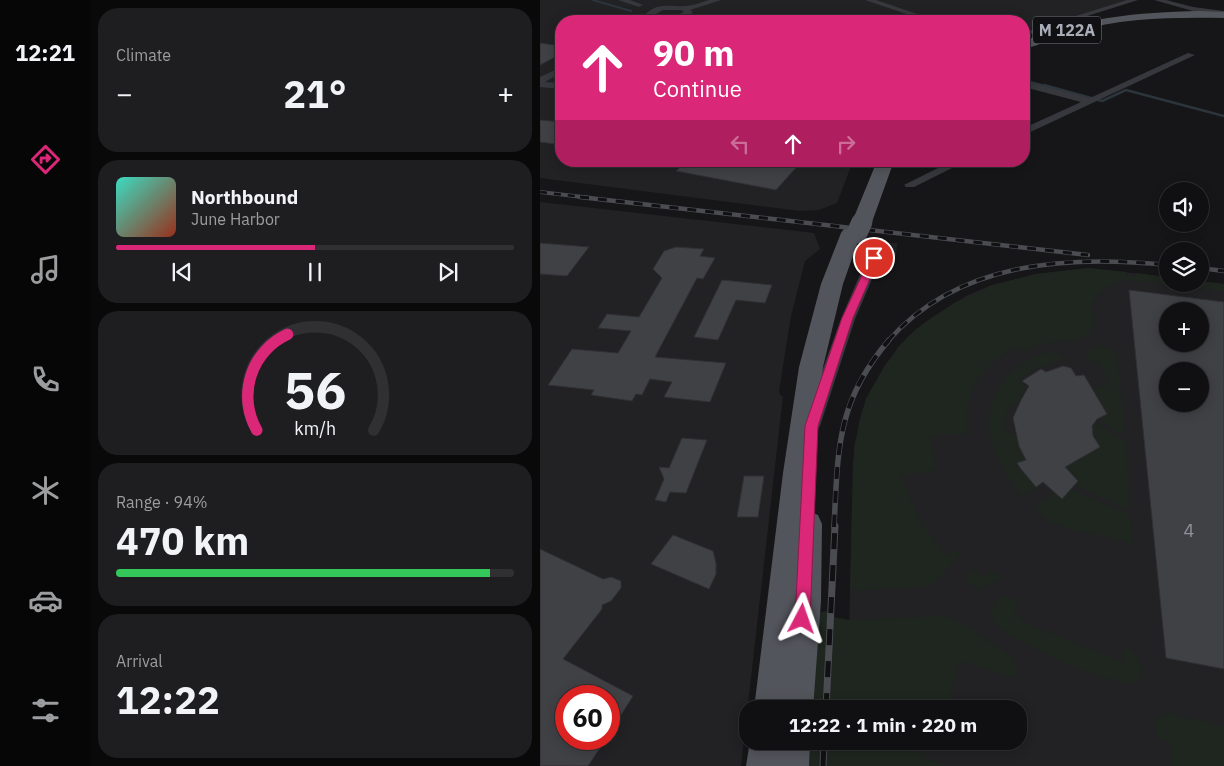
<!DOCTYPE html>
<meta charset="utf-8">
<style>
body{margin:0;font-family:"IBM Plex Sans",sans-serif;background:#1e1e20;color:#f1f3f6;height:100vh;display:flex;flex-direction:column;font-size:19px;white-space:nowrap}
*{box-sizing:border-box;margin:0}
p{font-size:16px;color:#9c9d9f}
.icon{flex:none;width:28px;height:28px;fill:none;stroke:currentColor;stroke-width:2;stroke-linecap:round;stroke-linejoin:round}
.map{position:relative;flex:1;overflow:hidden}
.side{display:flex;flex-direction:column;gap:8px;padding:8px;background:#09090a;width:450px}
.side>*{flex:none}
.guide{position:absolute;left:15px;top:15px;width:475px;height:152px;border-radius:20px;box-shadow:0 2px 12px #0003,0 0 0 1px #303032;background:#db2777;color:#fff;overflow:hidden}
.buttons{position:absolute;left:619px;top:182px;display:grid;gap:10px}
.buttons a{display:grid;place-items:center;width:50px;height:50px;border-radius:50%;background:#101012;box-shadow:0 2px 12px #0003,0 0 0 1px #303032;font-size:25px}
.speed{position:absolute;left:15px;top:685px;display:flex;gap:10px;font-size:25px;font-weight:700;text-align:center}
.speed>*{display:grid;place-content:center;width:65px;height:65px;border-radius:50%;background:#101012;box-shadow:0 2px 12px #0003,0 0 0 1px #303032;line-height:1}
.speed .limit{border:8px solid #d22;background:#fff;color:#111}
.pin{position:absolute;display:grid;place-items:center;width:42px;height:42px;color:#fff;margin:-21px;border:2px solid #fff;border-radius:50%;box-shadow:0 1px 5px #0007}
.me{position:absolute;width:55px;margin:-28px;rotate:4deg;stroke-linejoin:round;filter:drop-shadow(0 0 4px #0008)}
.turn{display:flex;align-items:center;gap:18px;height:105px;padding:0 15px;font-size:22px}
.turn .icon{width:65px;height:65px;stroke-width:2.5}
.turn b{display:block;font-size:35px;line-height:42px}
.lanes{display:flex;align-items:center;height:48px;padding:0 15px;background:#0003;justify-content:center;gap:25px;direction:ltr}
.lanes .off{opacity:.35}
.big{font-size:38px;font-weight:800;line-height:1.1}
.side .tile{flex:1;display:flex;flex-direction:column;justify-content:center;gap:8px;min-width:0;padding:0 18px;border-radius:20px;background:#1e1e20}
.side .dial{align-items:center;gap:0}
.dial svg{height:130px;overflow:visible;fill:none;stroke:#303032;stroke-width:7;stroke-linecap:round;text-anchor:middle}
.dial text{fill:#f1f3f6;stroke:none}
.song{display:flex;align-items:center;gap:15px}
.cover{width:60px;height:60px;border-radius:8px;background:linear-gradient(135deg,hsl(170 70% 55%),hsl(10 70% 35%))}
.played{height:5px;border-radius:2px;background:linear-gradient(90deg,#db2777 50%,#303032 50%)}
.keys{display:flex;justify-content:space-around;direction:ltr}
.heat{display:flex;justify-content:space-between;align-items:center;font-size:28px;direction:ltr}
.charge{height:8px;border-radius:4px;background:linear-gradient(90deg,#34c759 94%,#303032 0)}
.trip{position:absolute;left:199px;top:700px;width:288px;height:50px;border-radius:20px;background:#101012;box-shadow:0 2px 12px #0003,0 0 0 1px #303032;font-weight:800;line-height:50px;text-align:center}
main{display:flex;flex:1;min-height:0}
.tab-bar{display:flex;flex-direction:column;width:90px;justify-content:space-around;align-items:center;background:#060607;color:#9c9d9f}
.tab-bar .icon{width:35px;height:35px}
.tab-bar .current{color:#db2777}
.tab-bar b{font-size:22px;color:#f1f3f6}
.map>svg:first-child{display:block}
.built{fill:#222225;fill-rule:evenodd}
.green{fill:#1e261f}
.lines{fill:none;stroke-linecap:round;stroke-linejoin:round}
.stream-far1{stroke:#2c353c;stroke-width:2}
.stream{stroke:#2c353c;stroke-width:2.5}
.building{fill:#404145;stroke:#303034;fill-rule:evenodd}
.minor{fill:#37383d;fill-rule:evenodd}
.primary{fill:#53555c;fill-rule:evenodd}
.rail-far3-casing{stroke:#4a4c52;stroke-width:4}
.rail-far2-casing{stroke:#4a4c52;stroke-width:4.5}
.rail-far1-casing{stroke:#4a4c52;stroke-width:5.5}
.rail-casing{stroke:#4a4c52;stroke-width:7}
.rail-far3{stroke:#111113;stroke-width:2.5;stroke-dasharray:7;stroke-linecap:butt}
.rail-far2{stroke:#111113;stroke-width:3;stroke-dasharray:9;stroke-linecap:butt}
.rail-far1{stroke:#111113;stroke-width:4;stroke-dasharray:12;stroke-linecap:butt}
.rail{stroke:#111113;stroke-width:5;stroke-dasharray:16;stroke-linecap:butt}
.primary-bridge{stroke:#53555c;stroke-width:21}
.route{fill:#db2777;stroke:#8e194d}
.labels{text-anchor:middle;stroke-width:5;stroke-linejoin:round;paint-order:stroke}
.shield{fill:#111113;stroke:#7b7e86;stroke-width:1}
.shield-label{font-size:16px;font-weight:bold;fill:#a8adb8}
.near-number-label{font-size:18px;fill:#8e929b}
</style>
<main>
<nav class="tab-bar">
<b>12:21</b>
<svg class="icon current" aria-label="directions" viewBox="0 0 24 24"><path d="M12 3l9 9-9 9-9-9zM9 14v-3h6M13 9l2 2-2 2"/></svg>
<svg class="icon" aria-label="music" viewBox="0 0 24 24"><path d="M9 18V5l10-2v13"/><circle cx="6" cy="18" r="3"/><circle cx="16" cy="16" r="3"/></svg>
<svg class="icon" aria-label="phone" viewBox="0 0 24 24"><path d="M5 4h4l2 5-3 2q2 4 5 5l2-3 5 2v4C11 20 4 13 5 4z"/></svg>
<svg class="icon" aria-label="climate" viewBox="0 0 24 24"><path d="M12 3v18M4 7l16 10M4 17L20 7"/></svg>
<svg class="icon" aria-label="car" viewBox="0 0 24 24"><path d="M5 17H2v-5l4-1 3-4h7l3 4 3 1v5h-3M9 17h6M6 11h13"/><circle cx="7" cy="17" r="2"/><circle cx="17" cy="17" r="2"/></svg>
<svg class="icon" aria-label="filters" viewBox="0 0 24 24"><path d="M4 7h16M4 17h16"/><circle cx="9" cy="7" r="2"/><circle cx="15" cy="17" r="2"/></svg>
</nav>
<section class="side">
<div class="tile"><p>Climate</p>
<div class="heat"><a>−</a><b class="big">21°</b><a>+</a></div>
</div>
<div class="tile">
<div class="song"><i class="cover"></i><div><b>Northbound</b><p>June Harbor</p></div></div>
<div class="played"></div>
<div class="keys"><svg class="icon" aria-label="previous" viewBox="0 0 24 24"><path d="M18 5L8 12l10 7zM5 5v14"/></svg><svg class="icon" aria-label="pause" viewBox="0 0 24 24"><path d="M8 5v14M16 5v14"/></svg><svg class="icon" aria-label="next" viewBox="0 0 24 24"><path d="M6 5l10 7-10 7zM19 5v14"/></svg></div>
</div>
<div class="tile dial"><svg viewBox="0 0 100 80">
<path d="M14 69A42 42 0 1 1 86 69"/>
<path d="M14 69A42 42 0 0 1 33 10" stroke="#db2777"/>
<text x="50" y="56" font-size="32" font-weight="700">56</text>
<text x="50" y="72" font-size="11">km/h</text>
</svg></div>
<div class="tile"><p>Range · 94%</p><b class="big">470 km</b><div class="charge"></div></div>
<div class="tile"><p>Arrival</p><b class="big">12:22</b></div>
</section>
<div class="map">
<svg width="684" height="766" viewBox="0 0 684 766">
<rect width="100%" height="100%" fill="#161618"/>
<!-- built -->
<g class="built">
<path d="M0 0H590L484 31V21H21V161H313L297 203 279 210 260 211 0 178Z"/>
<path d="M0 202 274 233 280 249 265 261 251 316 239 391 241 396H243L201 766H0ZM26 696H69V739H26Z"/>
<path d="M326 242 357 243 356 256 325 255Z"/>
<path d="M548 268 627 277 628 284H660V281L684 284V766H306V741H478V709H307L314 446 326 399 344 367 367 338 388 320 426 296 449 286 496 274ZM628 311H660V344H628ZM628 371H660V404H628Z"/>
</g>
<!-- green -->
<g class="green">
<path d="M548 268 586 272V276L596 277V273L627 277 628 284H660V281L684 284V291L587 280C571 284 560 290 552 304L554 326 550 334 540 339 498 345 484 352 477 347C455 358 432 379 428 406 426 415 427 425 427 434L390 435 396 470 360 476 381 522 406 556 418 549 419 556 392 586 310 591 313 462 319 422 326 399 344 367 359 346 376 329 414 303 443 291 449 286 496 274Z"/>
<path d="M559 346 567 347 577 353 585 431 578 433 559 418 568 414 552 388 571 384 557 361 548 362 546 355 550 350Z"/>
<path d="M513 351 521 356 522 360 504 367 500 366 481 378 480 382 486 387 477 405H472L467 408 465 433 475 434 484 461 477 463 496 487 483 497C468 479 455 459 450 436 442 395 474 359 513 351Z"/>
<path d="M554 422 586 441 590 510 534 485V475L519 460H536L561 447C554 439 549 432 554 422Z"/>
<path d="M530 489 590 515 593 545C567 532 535 536 509 521 504 518 499 512 494 508L514 493 522 499Z"/>
<path d="M433 568 444 577 452 571 460 577 461 580 439 589 428 584 426 578Z"/>
<path d="M461 597 472 598 479 602 474 612 488 624 583 662 585 646 597 656 603 672 595 684C588 683 582 682 576 681 548 674 468 643 453 620 448 611 454 603 461 597Z"/>
<path d="M286 611 293 617 309 620 400 616 413 618 428 626 473 659C477 665 480 671 476 678L419 661 408 706 395 701 393 709H264L278 613Z"/>
<path d="M629 713 684 726V766H632V745C619 738 613 735 615 719Z"/>
<path d="M262 741H385L381 757 408 766H260Z"/>
</g>
<g class="lines">
<!-- stream-far1 -->
<g class="stream-far1">
<path d="M53 0 91 11"/>
<path d="M484 80 509 87"/>
</g>
<!-- stream -->
<path class="stream" d="M504 85 562 101 586 90 684 116"/>
</g>
<!-- building -->
<g class="building">
<path d="M0 43 21 46V54L0 65Z"/>
<path d="M0 120 21 122V145L0 142Z"/>
<path d="M147 161H262L236 190 136 171Z"/>
<path d="M0 243 49 247 27 276 0 274Z"/>
<path d="M136 247 164 249 160 256 175 258 163 279 157 278 115 357 186 363 170 402 124 397 132 382 110 379 102 395 96 394 92 401 51 395 54 390 8 385 32 349 78 353 91 331 58 328 67 314 99 317 122 278 113 269 124 251Z"/>
<path d="M182 280 232 285 225 303 196 300 178 340 154 337Z"/>
<path d="M589 290 684 302V669L626 658ZM628 311H660V344H628ZM628 371H660V404H628Z"/>
<path d="M523 366 531 368 536 376 544 375 567 414 557 419 552 426 553 436 560 447 525 467 538 481 522 499 503 482 496 487 481 469 477 463 486 460 479 446 473 418 481 400 489 386 482 381 501 369 506 372Z"/>
<path d="M142 438 167 440 146 493 130 492 126 502 115 500 124 479 119 467 129 468Z"/>
<path d="M204 476H224L218 517H197Z"/>
<path d="M133 535 173 551 176 563V574L169 589 111 564Z"/>
<path d="M0 549 63 579 71 577 81 581V588L71 601 62 605V609L23 659 93 696 69 734V696H26V739H66L48 766H0Z"/>
</g>
<g class="lines">
<!-- minor -->
<g class="minor">
<path d="M78 0H90L103 5 99 7Z"/>
<path d="M169 0H181L150 10 153 12 150 15 170 19 171 21C162 21 155 20 147 19 133 18 119 28 105 15 116 2 132 7 146 6 153 6 162 2 169 0ZM123 10H141L144 12 130 18 114 15Z"/>
<path d="M325 0H336L398 21H387Z"/>
<path d="M587 0H598L484 36V32Z"/>
<path d="M614 0H626L653 7 684 11V15L653 11Z"/>
<path d="M648 53 655 55 484 135V128L541 102 484 87V81L550 98Z"/>
<path d="M21 67V73L5 82 21 83V89L0 87V77Z"/>
<path d="M412 161H426L374 187H366L364 185Z"/>
<path d="M334 254 341 258 315 319 280 426 277 431 271 433 265 431 262 426 301 319 327 258Z"/>
</g>
<!-- primary -->
<g class="primary">
<path d="M659 11 684 12V18C634 17 583 18 535 31 517 36 501 45 484 49V41C540 18 598 12 659 11Z"/>
<path d="M337 161H354L332 222 329 226 322 228 315 226 312 222Z"/>
<path d="M311 227 318 229 321 233 303 284 283 367 268 511 278 515 282 524 281 601 273 709H214L243 473 259 367 281 284 301 233 304 229Z"/>
<path d="M210 741H270L269 766H206Z"/>
</g>
<!-- rail-far3 casing -->
<g class="rail-far3-casing">
<path id="rail-far3" d="M0 192 51 198"/>
</g>
<!-- rail-far2 casing -->
<g class="rail-far2-casing">
<g id="rail-far2">
<path d="M40 197 548 255"/>
<path d="M660 268 684 271"/>
<path d="M348 341C418 261 529 255 628 265"/>
</g>
</g>
<!-- rail-far1 casing -->
<g class="rail-far1-casing">
<path id="rail-far1" d="M294 527C298 450 296 402 349 340"/>
</g>
<!-- rail casing -->
<g class="rail-casing">
<g id="rail">
<path d="M286 709 295 526"/>
<path d="M283 766 284 741"/>
</g>
</g>
<!-- rail-far3 -->
<use href="#rail-far3" class="rail-far3"/>
<!-- rail-far2 -->
<use href="#rail-far2" class="rail-far2"/>
<!-- rail-far1 -->
<use href="#rail-far1" class="rail-far1"/>
<!-- rail -->
<use href="#rail" class="rail"/>
<!-- primary-bridge -->
<path class="primary-bridge" d="M317 233 322 222"/>
</g>
<!-- route -->
<path class="route" d="M334 255 339 258 313 318 278 426 270 619 268 624 262 626 257 624 255 619 265 426 302 318 330 258Z"/>
<g class="labels">
<!-- shield labels -->
<rect class="shield" x="493" y="16.5" width="68" height="27" rx="4"/>
<g class="shield-label">
<text x="527" y="36">M 122A</text>
</g>
<!-- near-number labels -->
<g class="near-number-label">
<text x="649" y="537">4</text>
</g>
</g>
</svg>
<div class="buttons">
<a><svg class="icon" aria-label="sound" viewBox="0 0 24 24"><path d="M4 9h4l5-4v14l-5-4H4zM17 9q2 3 0 6"/></svg></a>
<a><svg class="icon" aria-label="layers" viewBox="0 0 24 24"><path d="M12 4l9 5-9 5-9-5zM3 14l9 5 9-5"/></svg></a>
<a>+</a>
<a>−</a>
</div>
<div class="speed"><div class="limit">60</div></div>
<div class="pin" style="left:334px;top:258px;background:#d93025"><svg class="icon" aria-label="arrive" viewBox="0 0 24 24"><path d="M6 21V4h12l-3 4 3 4H6"/></svg></div>
<svg class="me" style="left:262px;top:619px" viewBox="-20 -20 40 40"><path d="M0-17L14 15 0 8-14 15z" fill="#db2777" stroke="#fff" stroke-width="4"/></svg>
<div class="trip">12:22 · 1 min · 220 m</div>
<div class="guide">
<div class="turn"><svg class="icon" aria-label="ahead" viewBox="0 0 24 24"><path d="M12 20V5M6 11l6-6 6 6"/></svg><div><b>90 m</b>Continue</div></div>
<div class="lanes"><svg class="icon off" aria-label="left" viewBox="0 0 24 24"><path d="M17 20v-9H6M10 6l-5 5 5 5"/></svg><svg class="icon" aria-label="ahead" viewBox="0 0 24 24"><path d="M12 20V5M6 11l6-6 6 6"/></svg><svg class="icon off" aria-label="right" viewBox="0 0 24 24"><path d="M7 20v-9h11M14 6l5 5-5 5"/></svg></div>
</div>
</div>
</main>
